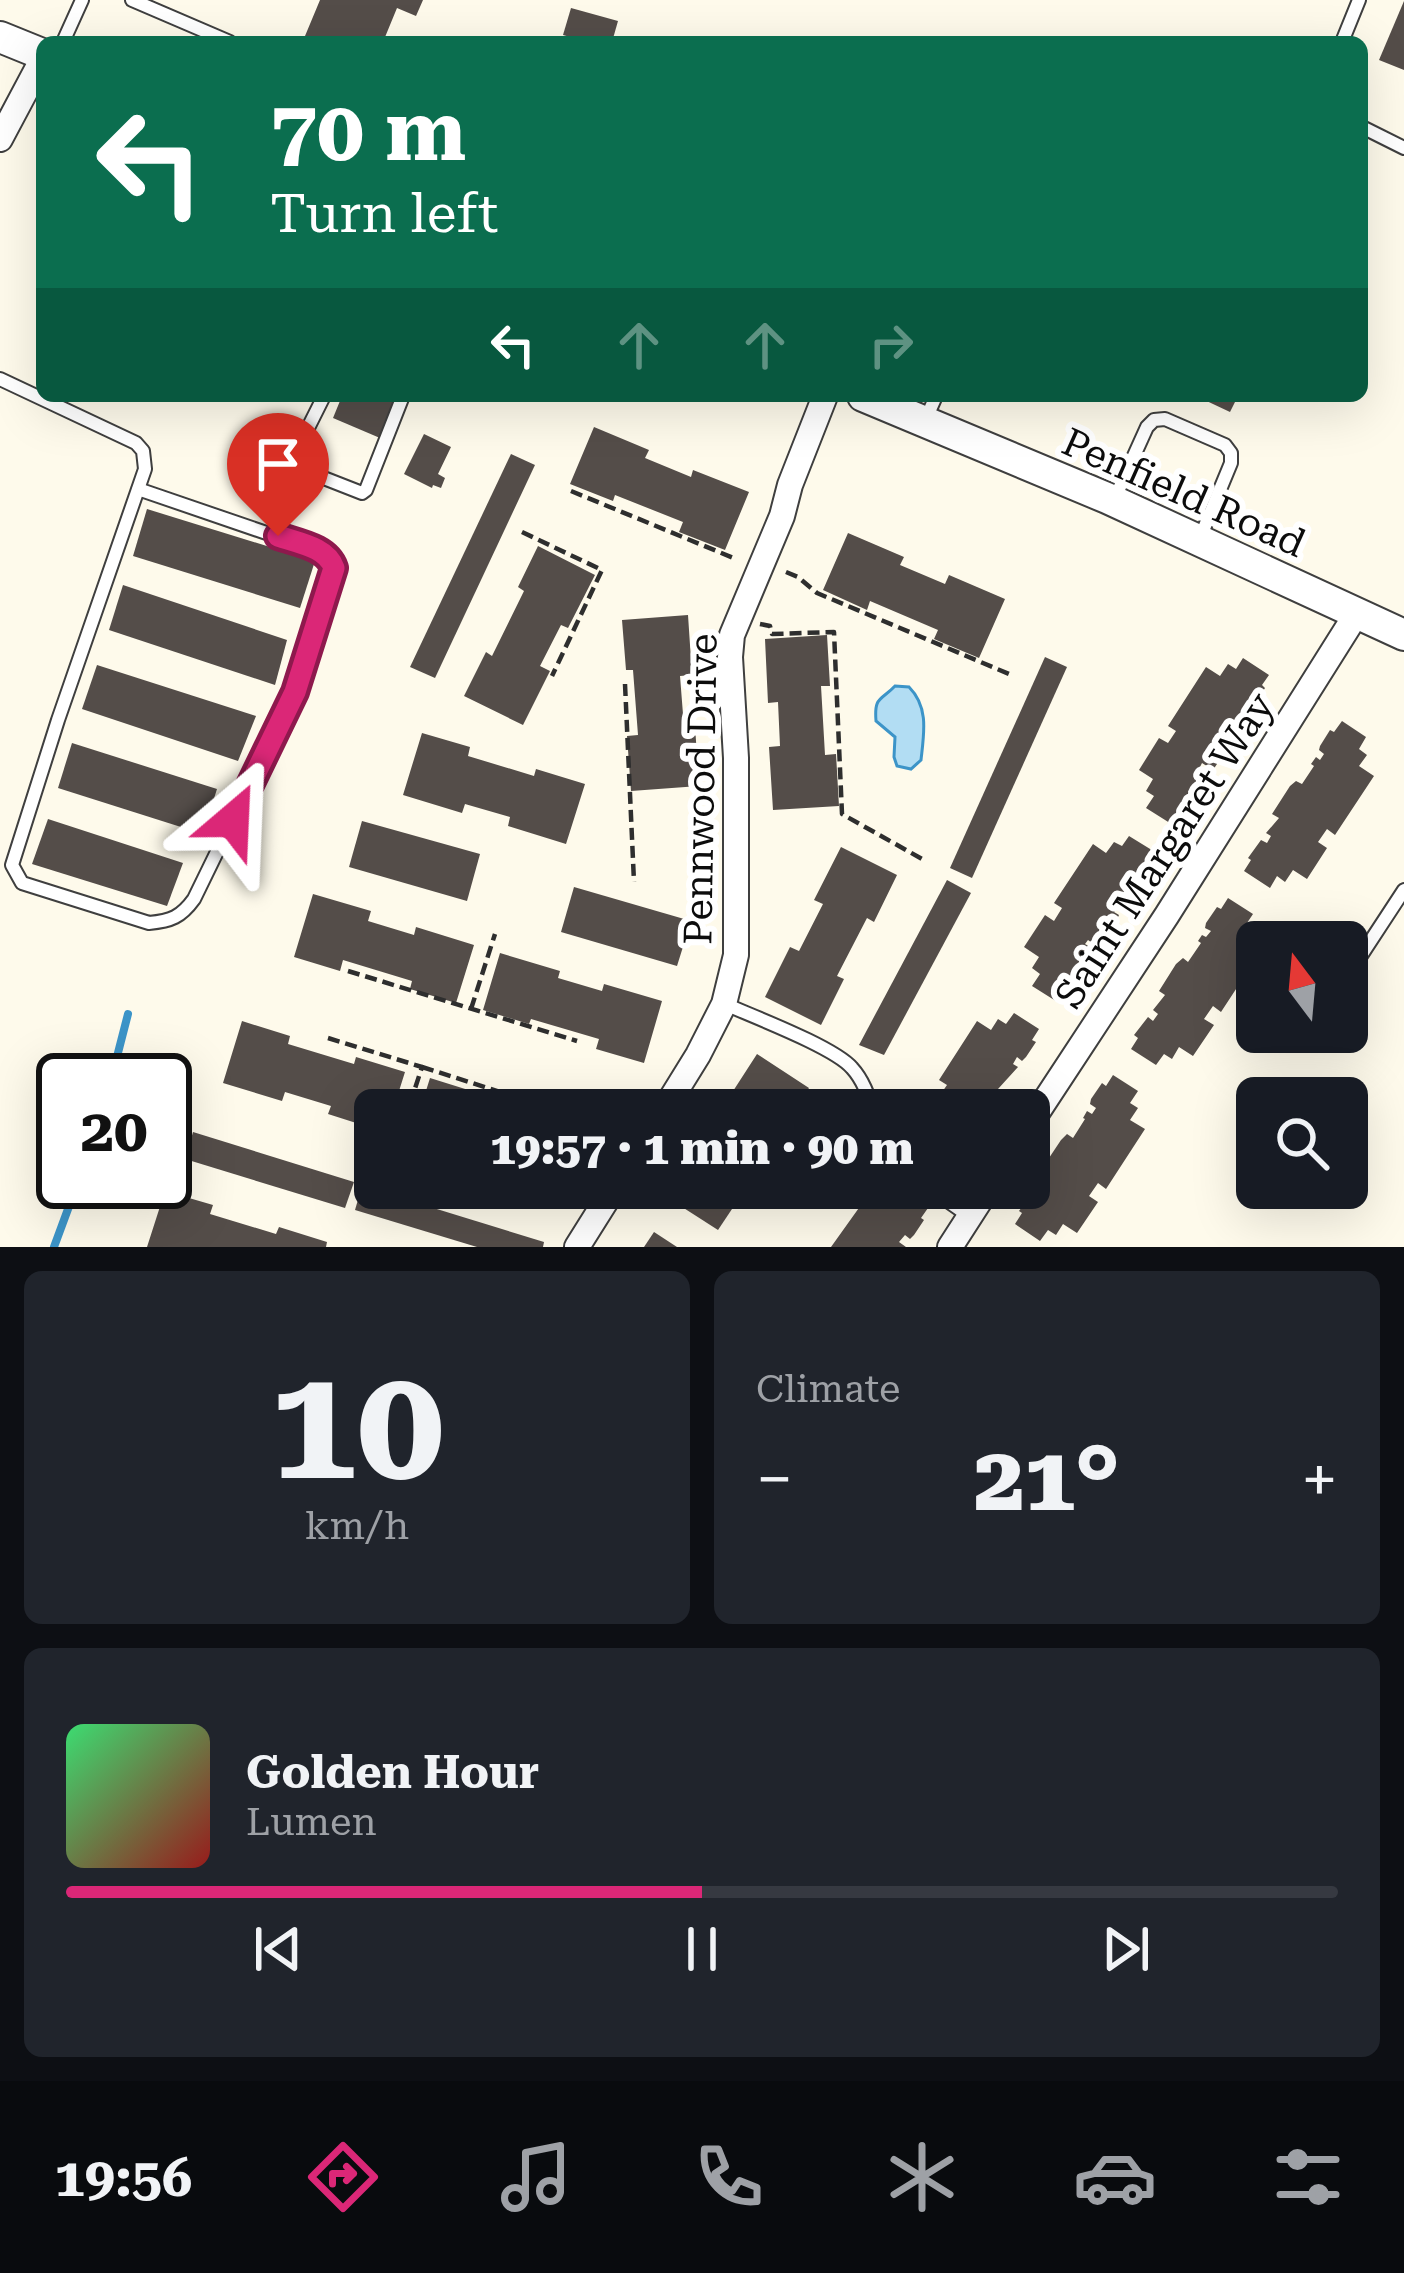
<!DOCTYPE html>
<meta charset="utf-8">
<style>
body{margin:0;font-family:"Roboto Serif",serif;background:#20242c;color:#f1f3f6;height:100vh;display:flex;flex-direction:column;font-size:45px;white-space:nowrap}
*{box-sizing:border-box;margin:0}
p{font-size:39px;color:#9ea1a6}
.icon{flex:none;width:66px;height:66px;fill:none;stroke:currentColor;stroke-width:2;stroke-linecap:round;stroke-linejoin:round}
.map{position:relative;height:1247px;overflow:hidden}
.details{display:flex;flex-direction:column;gap:24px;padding:24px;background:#0d0f14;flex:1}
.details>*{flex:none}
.guide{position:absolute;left:36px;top:36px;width:1332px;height:366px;border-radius:18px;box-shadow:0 12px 48px #0002;background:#0b6e4f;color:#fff;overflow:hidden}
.needle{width:78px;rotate:344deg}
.tools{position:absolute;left:1236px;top:921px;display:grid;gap:24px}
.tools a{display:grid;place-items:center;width:132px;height:132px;border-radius:18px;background:#171b24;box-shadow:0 12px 48px #0002;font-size:60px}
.speed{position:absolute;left:36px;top:1053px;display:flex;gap:24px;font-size:60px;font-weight:700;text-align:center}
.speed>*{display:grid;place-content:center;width:156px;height:156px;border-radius:50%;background:#171b24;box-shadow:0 12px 48px #0002;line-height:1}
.speed .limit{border:6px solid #111;border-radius:18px;background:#fff;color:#111}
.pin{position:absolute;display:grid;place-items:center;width:102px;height:102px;color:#fff;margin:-123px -51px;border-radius:50% 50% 50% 0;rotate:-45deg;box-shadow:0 0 12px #0007}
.pin .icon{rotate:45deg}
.me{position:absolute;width:132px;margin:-66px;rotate:26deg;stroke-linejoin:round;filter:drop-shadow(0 0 9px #0008)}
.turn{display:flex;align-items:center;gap:42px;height:252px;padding:0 36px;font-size:54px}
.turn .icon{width:156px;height:156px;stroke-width:2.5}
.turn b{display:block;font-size:84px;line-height:102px}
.lanes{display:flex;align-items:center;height:114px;padding:0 36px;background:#0003;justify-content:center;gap:60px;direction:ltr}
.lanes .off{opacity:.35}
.big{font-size:90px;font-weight:800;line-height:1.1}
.details .card{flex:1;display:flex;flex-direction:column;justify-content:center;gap:18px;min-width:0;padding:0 42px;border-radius:18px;background:#20242c}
.details .dial{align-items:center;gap:0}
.dial b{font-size:156px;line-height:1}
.song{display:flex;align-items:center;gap:36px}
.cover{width:144px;height:144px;border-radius:18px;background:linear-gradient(135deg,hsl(140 70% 55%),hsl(0 70% 35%))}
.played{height:12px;border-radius:6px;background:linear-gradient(90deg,#db2777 50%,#363941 50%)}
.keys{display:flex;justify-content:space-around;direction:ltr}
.heat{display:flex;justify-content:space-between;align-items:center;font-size:66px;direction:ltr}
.details .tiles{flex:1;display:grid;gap:24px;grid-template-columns:1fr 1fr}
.card:last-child{grid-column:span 2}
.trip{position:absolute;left:354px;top:1089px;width:696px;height:120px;border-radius:18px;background:#171b24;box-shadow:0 12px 48px #0002;font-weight:800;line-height:120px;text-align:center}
.tabs{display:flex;height:192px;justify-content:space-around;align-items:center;background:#090b0e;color:#9ea1a6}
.tabs .icon{width:84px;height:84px}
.tabs .selected{color:#db2777}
.tabs b{font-size:54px;color:#f1f3f6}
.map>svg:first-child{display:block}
.water{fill:#b2ddf3;stroke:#3c94c8;stroke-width:3}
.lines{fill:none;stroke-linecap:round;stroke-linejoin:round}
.stream{stroke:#3c94c8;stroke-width:8}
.building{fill:#544d49}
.service-casing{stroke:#3f3f3f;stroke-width:16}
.minor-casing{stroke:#3f3f3f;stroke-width:28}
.tertiary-casing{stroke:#3f3f3f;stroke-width:34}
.path{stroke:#2e2e2e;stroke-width:4.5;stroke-dasharray:12 6;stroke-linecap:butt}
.service{stroke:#fff;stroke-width:12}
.minor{stroke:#fff;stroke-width:24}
.tertiary{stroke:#fff;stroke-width:30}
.route-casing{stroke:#8e194d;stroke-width:30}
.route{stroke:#db2777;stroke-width:21}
.labels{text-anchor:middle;stroke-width:12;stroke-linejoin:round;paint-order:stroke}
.street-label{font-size:39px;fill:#0c0c0c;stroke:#fff}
</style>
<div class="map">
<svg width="1404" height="1247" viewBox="0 0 1404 1247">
<rect width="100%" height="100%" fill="#fefaeb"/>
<!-- water -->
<path class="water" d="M895 686 909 687C929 707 924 733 921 760L911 769 897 766 894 757 895 737 876 721C874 696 881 701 895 686Z"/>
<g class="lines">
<!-- stream -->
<g class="stream">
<path d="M111 1080 128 1014"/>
<path d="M54 1247 78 1182"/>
</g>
</g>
<!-- building -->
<g class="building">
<path d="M320 0H423L416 16 397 8 383 42H318L305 36Z"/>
<path d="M1404 1V70L1379 60Z"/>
<path d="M571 8 618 21 612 42H588L563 35Z"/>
<path d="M342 396H398L380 438 333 418Z"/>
<path d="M1196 396H1238L1230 412Z"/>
<path d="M594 427 649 450 645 458 691 477 693 470 749 492 725 550 679 532 683 522 615 495 613 501 570 484Z"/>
<path d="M424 434 451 447 438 474 445 478 441 488 433 485 432 488 404 474Z"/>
<path d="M511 454 535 465 435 678 410 667Z"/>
<path d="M147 509 315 561 300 608 133 556Z"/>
<path d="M848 533 904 557 900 565 945 584 949 575 1005 599 979 658 934 639 938 630 870 601 867 610 823 590Z"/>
<path d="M538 546 595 575 568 628 561 625 540 666 550 671 523 725 464 696 486 652 492 656 524 591 518 587Z"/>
<path d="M123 585 287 640 275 685 109 630Z"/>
<path d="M688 615 692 675 680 676 684 727 695 726 699 786 631 791 627 736 638 735 633 670H626L622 620Z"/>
<path d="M827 635 830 686H821L825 755 836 754 839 806 773 810 769 747 780 746 778 702 768 703 765 639Z"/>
<path d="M1045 657 1067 667 972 878 950 868Z"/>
<path d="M1243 658 1269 675 1262 685 1265 688 1256 703 1251 706 1246 703 1242 709 1247 713 1228 735 1233 738 1229 744 1231 746 1223 759 1221 758 1213 770 1202 763 1200 767 1206 771 1199 780 1202 782 1198 788 1193 785 1188 792 1194 795 1193 800 1173 825 1146 808 1154 796 1146 791 1153 779 1139 770 1159 738 1168 743 1176 731 1168 726 1206 667 1220 676 1228 664 1236 669Z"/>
<path d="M97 665 256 716 238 761 82 709Z"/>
<path d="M1342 721 1366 737 1359 749 1367 755 1359 766 1374 776 1335 835 1327 829 1318 842 1327 848 1307 879 1293 870 1285 882 1277 876 1270 888 1244 871 1251 860 1248 858 1261 840 1267 843 1271 836 1266 833 1279 818 1272 814 1290 786 1296 781 1302 784 1314 766 1311 764 1316 757 1320 760 1324 754 1319 750 1320 746 1330 730 1334 732Z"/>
<path d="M422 733 470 747 468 756 534 776 536 769 585 784 566 844 508 826 510 817 465 804 462 813 403 795Z"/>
<path d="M72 743 217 789 203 834 58 788Z"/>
<path d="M48 819 183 863 167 906 32 864Z"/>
<path d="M362 821 480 854 467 901 349 867Z"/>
<path d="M1129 836 1155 852 1148 863 1151 865 1138 884 1132 880 1128 887 1133 890 1114 912 1119 915 1109 937 1107 935 1099 948 1088 940 1085 944 1092 948 1086 958 1088 960 1084 966 1079 962 1075 969 1080 973 1079 978 1069 994 1066 992 1059 1003 1032 986 1040 974 1032 968 1039 957 1024 947 1045 915 1054 921 1062 908 1054 903 1093 844 1106 853 1114 842 1122 846Z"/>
<path d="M841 847 897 875 874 922 867 918 837 976 844 979 821 1025 765 997 790 947 799 951 823 904 814 900Z"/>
<path d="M947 880 971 893 884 1055 859 1045Z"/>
<path d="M574 887 691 921 677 966 561 932Z"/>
<path d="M313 894 371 911 368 921 414 935 416 927 474 945 456 1003 410 989 412 981 343 960 340 971 294 957Z"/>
<path d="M1228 898 1253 914 1245 926 1253 932 1245 943 1257 951V957L1221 1012 1213 1006 1204 1019 1214 1025 1193 1056 1179 1047 1172 1059 1164 1054 1156 1065 1131 1049 1138 1038 1134 1035 1148 1017 1153 1021 1158 1014 1153 1010 1165 995 1159 991 1176 964 1183 958 1188 962 1201 943 1198 941 1202 935 1206 937 1211 931 1205 928 1206 923 1217 907 1221 909Z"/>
<path d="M500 953 560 971 558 978 602 991 604 984 662 1001 644 1063 596 1049 599 1039 531 1019 529 1024 483 1010Z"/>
<path d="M1014 1013 1039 1029 1032 1040 1036 1042 1026 1057 1022 1061 1017 1057 1013 1064 1018 1067 998 1089 1004 1092 996 1110H919L930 1092 938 1098 947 1085 939 1080 977 1021 991 1030 998 1019 1006 1024Z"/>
<path d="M242 1021 290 1036 288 1044 354 1064 356 1057 405 1072 393 1110H375V1129L328 1114 331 1106 285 1092 282 1101 223 1083Z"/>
<path d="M757 1054 809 1088 795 1110H731L733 1107 726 1102Z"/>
<path d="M1113 1075 1138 1091 1130 1103 1138 1108 1130 1120 1145 1129 1106 1189 1098 1183 1089 1196 1098 1202 1077 1233 1063 1224 1056 1235 1048 1230 1040 1241 1015 1224 1022 1213 1019 1211 1032 1193 1038 1197 1042 1190 1037 1186 1049 1171 1043 1167 1061 1140 1067 1134 1073 1138 1085 1119 1083 1118 1087 1111 1092 1114 1096 1108 1090 1104 1091 1099 1102 1083 1106 1086Z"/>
<path d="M430 1078 478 1093 476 1100 503 1110H420Z"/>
<path d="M193 1132 354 1182 345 1208 185 1159Z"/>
<path d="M362 1186 544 1242 543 1247H477L355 1210Z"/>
<path d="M671 1188H746L718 1230 665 1196Z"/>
<path d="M903 1189 928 1208 921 1218 924 1220 914 1235 910 1239 905 1235 899 1242 906 1247H831L866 1198 879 1207 887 1196 894 1201Z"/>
<path d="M165 1191 213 1205 210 1214 276 1234 279 1227 327 1242 326 1247H147Z"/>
<path d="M654 1232 677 1247H644Z"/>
</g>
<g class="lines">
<!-- service casing -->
<g class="service-casing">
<g id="service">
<path d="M132 0 230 42"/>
<path d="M63 42 82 0"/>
<path d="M1342 42 1359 0"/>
<path d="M1362 127 1404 148"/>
<path d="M0 379 136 443 143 451 145 469 58 720 12 865 22 883 149 923C171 921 181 917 194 899L295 692 335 568 331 558 319 551 138 489"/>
<path d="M324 396 292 460 293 466 362 493 366 490 403 396"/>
<path d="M925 421 936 396"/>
<path d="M1114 500 1147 427 1154 420 1165 419 1225 445 1231 453V463L1200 538"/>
<path d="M1347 977 1404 890"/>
<path d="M725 1004C754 1017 834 1047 852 1068 863 1080 868 1095 873 1110"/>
<path d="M929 1188 969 1216"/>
</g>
</g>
<!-- minor casing -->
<g class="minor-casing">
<g id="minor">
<path d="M0 139 42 60"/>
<path d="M664 1110 698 1055 724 1004 736 955V758L730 657 732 635 782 516 790 485 825 396"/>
<path d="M1029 1125 1167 915 1357 613"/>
<path d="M577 1247 614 1188"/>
<path d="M950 1247 988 1188"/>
</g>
</g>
<!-- tertiary casing -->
<g class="tertiary-casing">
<g id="tertiary">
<path d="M0 37 42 54"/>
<path d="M863 396 1107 498 1404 635"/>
</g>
</g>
<!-- path -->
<g class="path">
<path d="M571 491 736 559"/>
<path d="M522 532 602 570 552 676"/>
<path d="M786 572 798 577 817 593 1009 674"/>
<path d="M760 624 770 626 772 634 834 632 842 814 922 859"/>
<path d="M625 684 634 882"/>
<path d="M348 971 577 1041"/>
<path d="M471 1009 495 934"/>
<path d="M328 1038 422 1067 408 1110"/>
<path d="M422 1067 544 1106"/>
</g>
<!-- service -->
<use href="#service" class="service"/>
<!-- minor -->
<use href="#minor" class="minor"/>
<!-- tertiary -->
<use href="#tertiary" class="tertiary"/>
</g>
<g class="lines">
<!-- route casing -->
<g class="route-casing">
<path id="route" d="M233 820 295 692 334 568C327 547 298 543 278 536"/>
</g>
<!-- route -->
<use href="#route" class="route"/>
</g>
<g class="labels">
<!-- street labels -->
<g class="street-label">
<text transform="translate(1184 492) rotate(24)" y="14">Penfield Road</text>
<text transform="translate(700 789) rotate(-89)" y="14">Pennwood Drive</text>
<text transform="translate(1164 850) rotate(-57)" y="14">Saint Margaret Way</text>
</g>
</g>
</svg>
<div class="tools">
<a><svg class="needle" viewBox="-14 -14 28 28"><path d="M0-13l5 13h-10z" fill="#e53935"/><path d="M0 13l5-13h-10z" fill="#9ea1a6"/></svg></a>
<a><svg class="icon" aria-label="search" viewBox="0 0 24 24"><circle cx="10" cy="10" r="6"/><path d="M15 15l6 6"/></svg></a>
</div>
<div class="speed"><div class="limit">20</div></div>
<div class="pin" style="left:278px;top:536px;background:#d93025"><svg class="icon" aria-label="arrive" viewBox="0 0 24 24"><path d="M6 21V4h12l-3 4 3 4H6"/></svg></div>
<svg class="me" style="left:233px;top:820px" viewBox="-20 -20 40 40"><path d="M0-17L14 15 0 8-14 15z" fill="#db2777" stroke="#fff" stroke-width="4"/></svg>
<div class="trip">19:57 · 1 min · 90 m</div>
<div class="guide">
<div class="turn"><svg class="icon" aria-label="left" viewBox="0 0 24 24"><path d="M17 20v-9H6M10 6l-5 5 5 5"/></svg><div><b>70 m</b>Turn left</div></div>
<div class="lanes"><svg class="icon" aria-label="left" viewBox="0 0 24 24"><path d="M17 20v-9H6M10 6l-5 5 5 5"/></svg><svg class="icon off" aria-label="ahead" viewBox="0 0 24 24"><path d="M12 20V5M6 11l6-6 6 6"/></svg><svg class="icon off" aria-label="ahead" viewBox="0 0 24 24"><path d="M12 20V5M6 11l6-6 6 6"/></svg><svg class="icon off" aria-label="right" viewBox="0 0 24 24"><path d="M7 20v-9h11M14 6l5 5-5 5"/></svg></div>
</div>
</div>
<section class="details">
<div class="tiles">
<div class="card dial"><b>10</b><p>km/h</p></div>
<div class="card"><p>Climate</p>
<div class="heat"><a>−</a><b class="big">21°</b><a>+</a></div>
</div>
<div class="card">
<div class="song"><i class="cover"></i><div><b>Golden Hour</b><p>Lumen</p></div></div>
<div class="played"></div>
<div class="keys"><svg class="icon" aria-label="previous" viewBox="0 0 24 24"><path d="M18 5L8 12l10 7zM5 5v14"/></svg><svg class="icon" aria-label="pause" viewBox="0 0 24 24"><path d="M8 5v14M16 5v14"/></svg><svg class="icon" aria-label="next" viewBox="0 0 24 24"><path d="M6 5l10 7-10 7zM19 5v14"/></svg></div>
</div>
</div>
</section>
<nav class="tabs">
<b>19:56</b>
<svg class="icon selected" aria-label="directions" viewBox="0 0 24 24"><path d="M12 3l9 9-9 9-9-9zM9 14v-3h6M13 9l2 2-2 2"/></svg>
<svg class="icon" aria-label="music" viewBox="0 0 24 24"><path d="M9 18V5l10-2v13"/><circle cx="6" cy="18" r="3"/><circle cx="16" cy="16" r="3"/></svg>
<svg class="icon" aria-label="phone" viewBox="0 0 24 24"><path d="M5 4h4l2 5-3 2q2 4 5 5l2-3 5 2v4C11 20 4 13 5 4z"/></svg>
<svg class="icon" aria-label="climate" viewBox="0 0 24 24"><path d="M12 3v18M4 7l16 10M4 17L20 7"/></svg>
<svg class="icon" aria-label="car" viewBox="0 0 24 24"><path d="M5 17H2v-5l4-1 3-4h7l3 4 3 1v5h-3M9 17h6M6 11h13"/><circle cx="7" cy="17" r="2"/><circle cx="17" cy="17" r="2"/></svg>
<svg class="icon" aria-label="filters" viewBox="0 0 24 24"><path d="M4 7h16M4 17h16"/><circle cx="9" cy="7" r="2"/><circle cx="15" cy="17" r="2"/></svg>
</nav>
